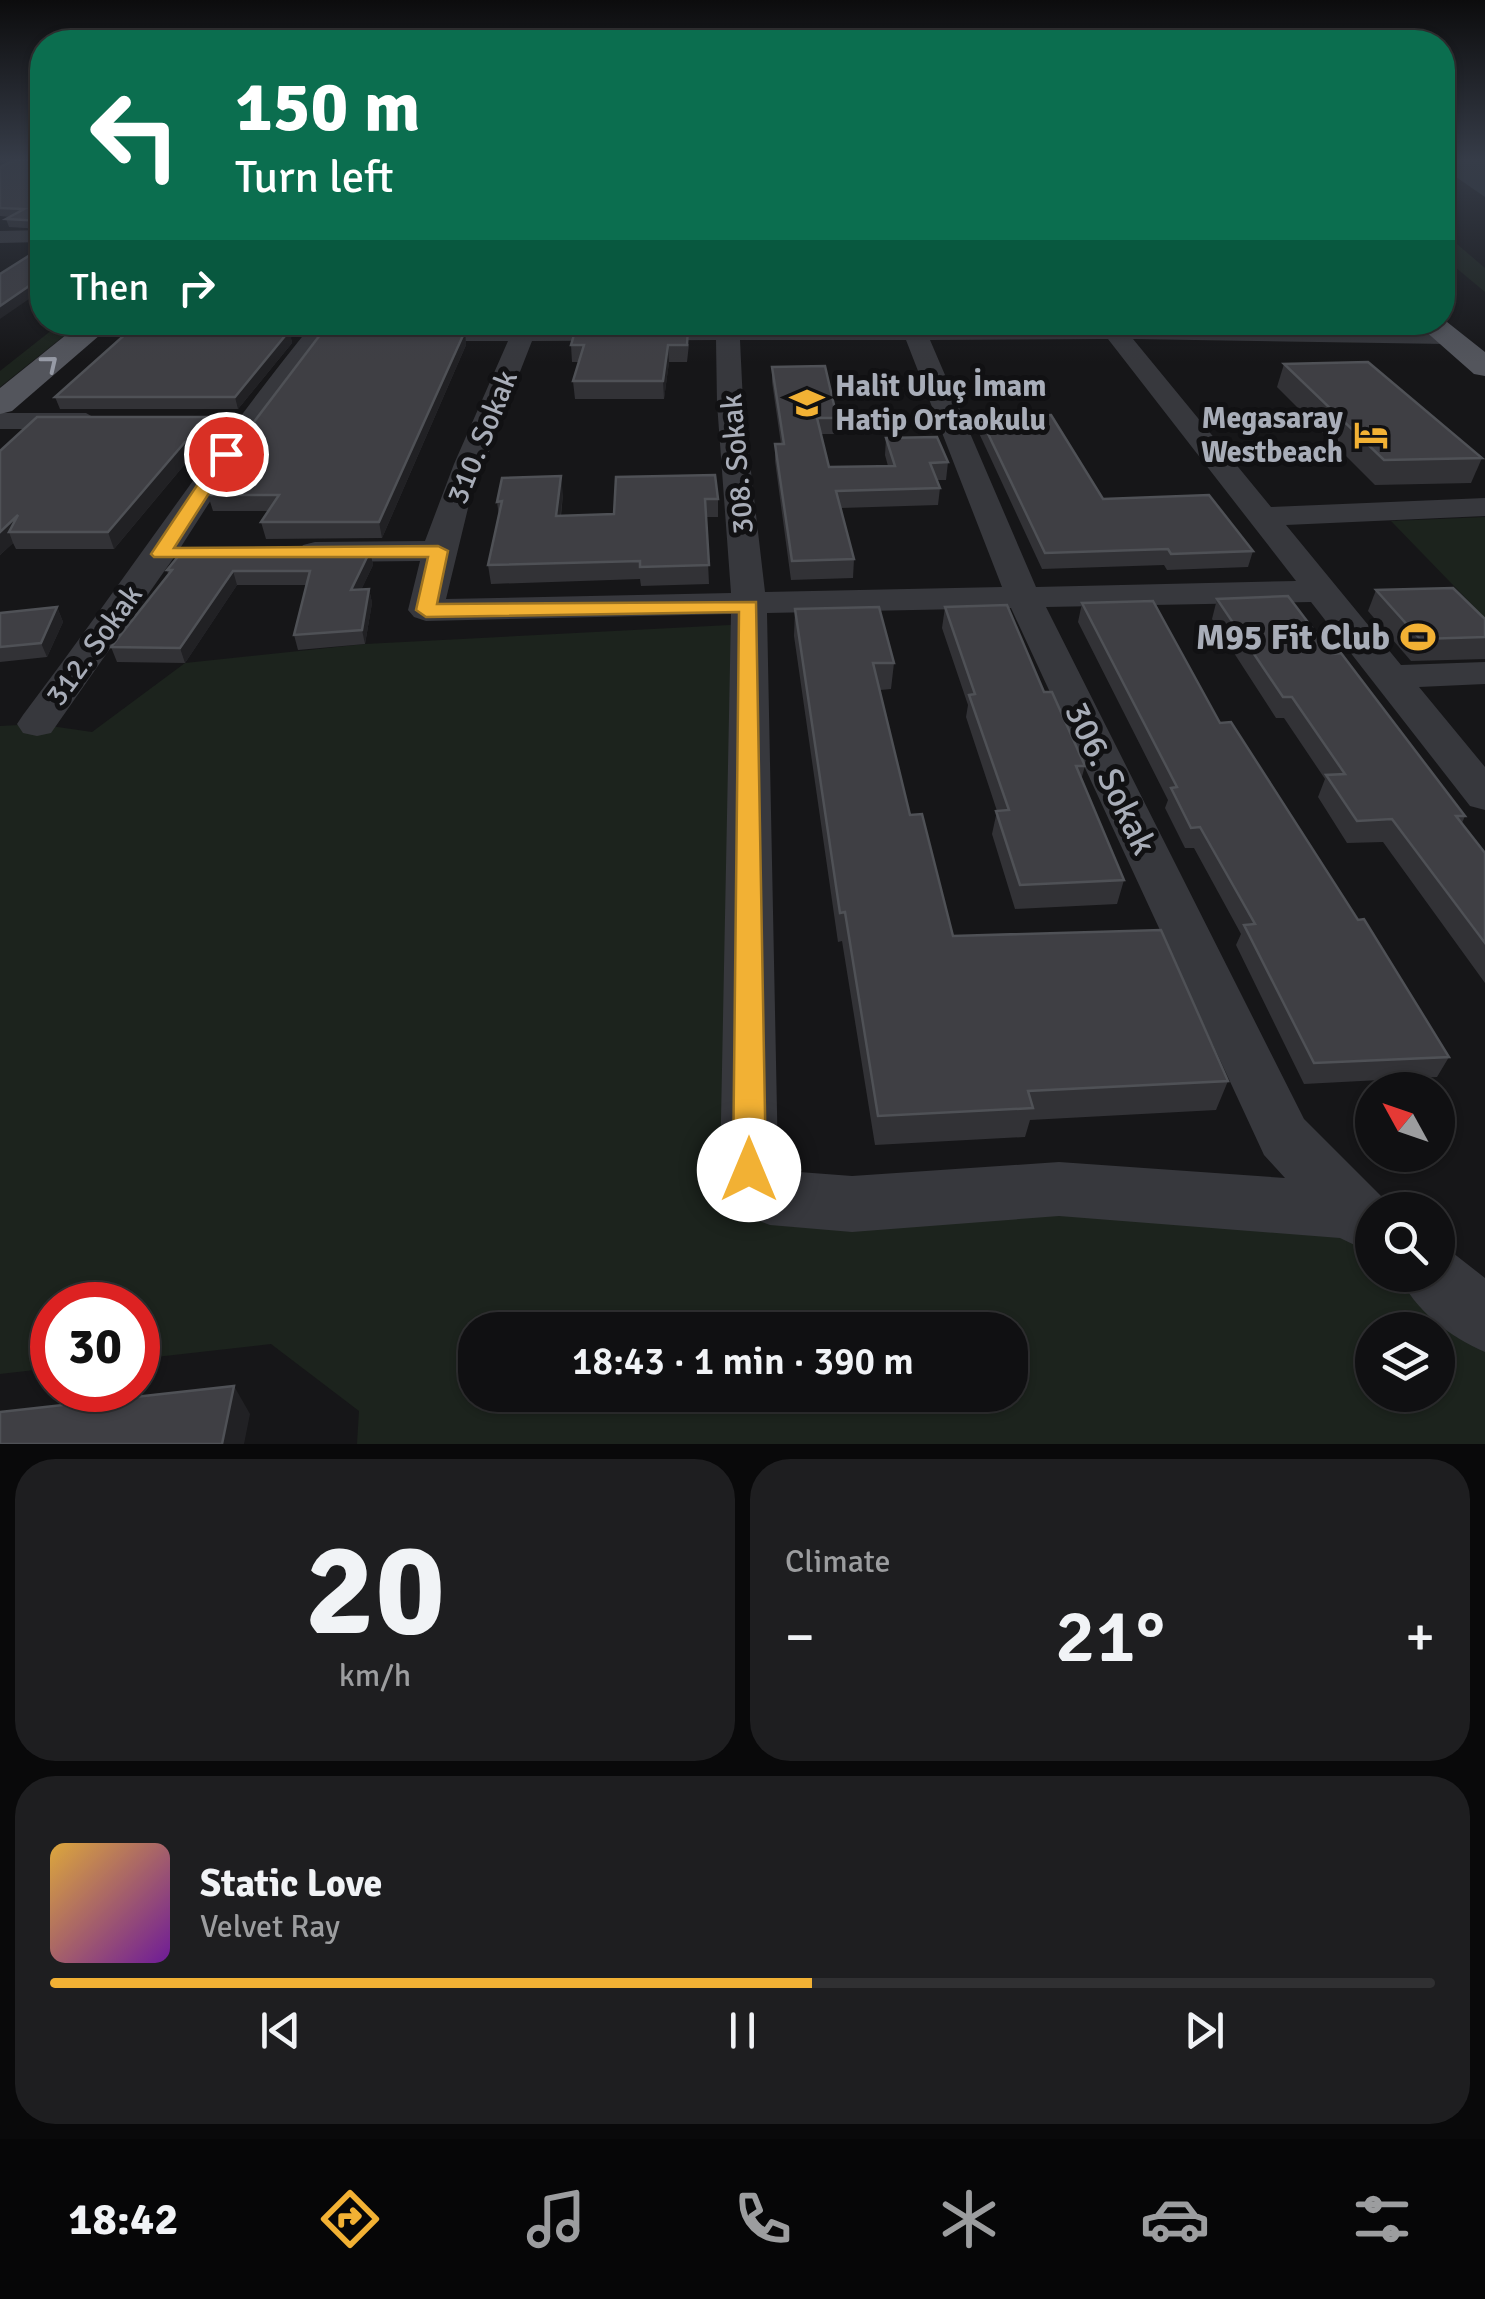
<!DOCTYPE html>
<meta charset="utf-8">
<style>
body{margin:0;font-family:Signika,sans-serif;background:#1e1e20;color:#f1f3f6;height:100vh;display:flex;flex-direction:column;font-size:38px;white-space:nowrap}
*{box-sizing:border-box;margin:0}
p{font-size:32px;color:#9c9d9f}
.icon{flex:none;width:55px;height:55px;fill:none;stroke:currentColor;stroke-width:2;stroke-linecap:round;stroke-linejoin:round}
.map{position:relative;height:1444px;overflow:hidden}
.details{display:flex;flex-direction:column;gap:15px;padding:15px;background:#09090a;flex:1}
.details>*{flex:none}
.banner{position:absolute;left:30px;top:30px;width:1425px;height:305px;border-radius:40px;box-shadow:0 2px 8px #0004,0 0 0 2px #303032;background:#0b6e4f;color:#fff;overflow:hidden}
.needle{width:65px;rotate:310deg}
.fabs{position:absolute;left:1355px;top:1072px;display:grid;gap:20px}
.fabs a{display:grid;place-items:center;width:100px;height:100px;border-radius:50%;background:#101012;box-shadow:0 2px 8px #0004,0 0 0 2px #303032;font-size:50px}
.speed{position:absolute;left:30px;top:1282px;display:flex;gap:20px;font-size:50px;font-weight:700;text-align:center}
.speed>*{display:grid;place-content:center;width:130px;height:130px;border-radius:50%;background:#101012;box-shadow:0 2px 8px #0004,0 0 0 2px #303032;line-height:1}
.speed .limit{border:15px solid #d22;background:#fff;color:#111}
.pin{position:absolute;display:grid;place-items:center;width:85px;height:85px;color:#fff;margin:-42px;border:5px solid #fff;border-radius:50%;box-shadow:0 2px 10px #0007}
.me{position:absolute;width:110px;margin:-55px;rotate:0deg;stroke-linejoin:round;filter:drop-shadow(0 0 8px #0008)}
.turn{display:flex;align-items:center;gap:35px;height:210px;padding:0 40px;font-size:45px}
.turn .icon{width:130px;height:130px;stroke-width:2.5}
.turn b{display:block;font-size:70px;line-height:85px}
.then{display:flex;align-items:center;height:95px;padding:0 40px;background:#0003;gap:20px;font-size:38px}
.big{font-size:75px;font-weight:600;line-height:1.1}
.details .card{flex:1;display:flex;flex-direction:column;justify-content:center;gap:15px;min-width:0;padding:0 35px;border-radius:40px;background:#1e1e20}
.details .dial{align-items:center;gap:0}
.dial b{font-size:130px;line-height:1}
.song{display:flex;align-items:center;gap:30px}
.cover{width:120px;height:120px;border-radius:15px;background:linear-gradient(135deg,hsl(40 70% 55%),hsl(280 70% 35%))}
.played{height:10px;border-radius:5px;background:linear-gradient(90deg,#f2b134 55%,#303032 55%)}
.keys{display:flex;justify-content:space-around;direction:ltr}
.heat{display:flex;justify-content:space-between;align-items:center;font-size:55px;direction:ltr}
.details .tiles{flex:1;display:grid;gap:15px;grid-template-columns:1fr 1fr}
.card:last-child{grid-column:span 2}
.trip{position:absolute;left:458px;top:1312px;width:570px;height:100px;border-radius:40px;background:#101012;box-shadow:0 2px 8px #0004,0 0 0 2px #303032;font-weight:600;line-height:100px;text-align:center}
.tabs{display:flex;height:160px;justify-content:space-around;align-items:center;background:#060607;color:#9c9d9f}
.tabs .icon{width:70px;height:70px}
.tabs .on{color:#f2b134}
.tabs b{font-size:45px;color:#f1f3f6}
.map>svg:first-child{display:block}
.green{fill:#1c231d;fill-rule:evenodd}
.water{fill:#2c353c}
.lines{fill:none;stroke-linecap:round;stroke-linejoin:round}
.minor{fill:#37383d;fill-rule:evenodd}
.major{fill:#53555c;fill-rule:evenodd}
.wall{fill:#323236}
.shaded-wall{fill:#212124}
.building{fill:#3f3f44;stroke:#4f5156;stroke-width:2.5}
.oneway{stroke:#979ba6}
.route{fill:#f2b134;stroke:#9d7322;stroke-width:2.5}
.labels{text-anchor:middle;stroke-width:10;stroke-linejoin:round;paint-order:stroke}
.far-poi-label{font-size:30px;font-weight:bold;fill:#a8adb8;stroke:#111113;text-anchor:start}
.far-street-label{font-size:30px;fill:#a8adb8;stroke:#111113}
.poi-label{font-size:35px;font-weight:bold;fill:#a8adb8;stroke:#111113;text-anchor:end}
.street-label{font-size:35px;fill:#a8adb8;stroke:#111113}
</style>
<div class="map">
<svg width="1485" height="1444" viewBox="0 0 1485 1444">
<rect width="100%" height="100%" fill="#161618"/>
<!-- green -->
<g class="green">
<path d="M1443 232 1485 268V292L1443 257Z"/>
<path d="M62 322 80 323 0 387V371Z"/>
<path d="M1485 517V618L1391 521Z"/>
<path d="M749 624V1170L1351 1211 1372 1228V1275H1431L1485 1319V1444H357L359 1411 271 1344 138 1359V1305H52V1368L0 1374V726L37 724 92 732 185 663 365 644ZM475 1330H1010V1395H475ZM1372 1330H1438V1395H1372Z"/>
</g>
<!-- water -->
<path class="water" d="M1443 160H1485V197L1443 168Z"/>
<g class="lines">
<!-- minor -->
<g class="minor">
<path d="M42 230V242L0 243V231Z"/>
<path d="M314 322H338L335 327 514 326 516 322H539L538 326 1120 322 1454 332 1458 337 1446 344 1133 339 1271 507 1485 498V516L1286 525 1401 665 1485 662V684L1419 687 1485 767V810L1470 806 1311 602 1046 607 1304 1119 1385 1200 1389 1210H1372V1245L1363 1249 1340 1238 1059 1216 852 1232 770 1225 749 1217 720 1170 731 614 426 621 414 617 408 610 420 561 315 562 303 559 299 552 303 545 315 542 425 541 454 464 508 341H324L259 425 177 553 51 733 37 736 23 733 17 724 23 715C121 585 211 449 314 322ZM1108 339 1296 581 1036 587 930 340ZM716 340 717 403 731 593 446 599 470 500 532 341ZM740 340H906L1002 587 765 592 743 403ZM1011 608 1264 1155 1285 1178 1059 1162 852 1176 786 1171 778 1161 767 613Z"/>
<path d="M0 413H86L100 421 86 429H0Z"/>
<path d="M1438 1247 1453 1253 1485 1278V1352C1450 1337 1414 1310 1399 1275H1438Z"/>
</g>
<!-- major -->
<g class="major">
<path d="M1442 318 1485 352V376L1474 374 1415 322H1442Z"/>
<path d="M82 322H115L12 411 0 414V388Z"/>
</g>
</g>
<!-- wall -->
<g class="wall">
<path d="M42 160V229L9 227 6 219 11 217 0 216V167Z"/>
<path d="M465 331 466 345 382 538 266 539 261 522 269 511H213L208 495 241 452 238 443Z"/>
<path d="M291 338 292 343 238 409H60L55 397Z"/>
<path d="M689 344 687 362H669L664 399H575L573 381 579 362H572L571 345Z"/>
<path d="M1284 364 1482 458 1471 483 1375 485 1277 387Z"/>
<path d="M772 367 837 418 836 434H821L829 467 888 466 885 455 886 438 948 462 946 480H937L940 488 938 505 841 508 854 559 853 578 791 580 775 461V444H781L772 382Z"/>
<path d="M218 417 222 433 205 458H190L114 549H16L13 543 0 555V451Z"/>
<path d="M980 417 1103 499 1253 551 1248 567 1167 570 1164 565 1042 569 978 431Z"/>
<path d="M616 477 718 499V517H706L709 584 641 586 640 579 491 584 488 565 499 516 497 502 563 494 561 516 614 514Z"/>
<path d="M370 551 373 565 361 590 369 589 372 603 365 644 298 650 294 635 307 585H237L185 663 117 662 111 647 168 574 167 570Z"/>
<path d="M1376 590 1485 619V659L1411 661 1368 611Z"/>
<path d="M1217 599 1332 654 1465 816 1462 823 1485 853V983L1383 842 1347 843 1318 797 1325 779 1284 718H1276L1212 619Z"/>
<path d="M1082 603 1220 723 1358 920 1449 1057 1437 1077 1304 1084 1236 945 1241 934 1194 848H1185L1165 808 1168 800 1078 622Z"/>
<path d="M57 607 63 622 47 657 0 662V613Z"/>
<path d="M945 607 1044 692 1085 766 1081 780 1124 880 1117 904 1015 909 992 834 997 811 966 717 968 705 942 628Z"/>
<path d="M795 609 894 663 891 689 880 690 910 815 953 936 1228 1081 1216 1110 1030 1120 1025 1137 875 1145 842 941 838 942 794 636Z"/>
</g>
<!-- shaded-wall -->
<g class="shaded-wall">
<path d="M42 277V290L0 319V306Z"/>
<path d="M291 322H303L291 338 292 343 238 409 235 397Z"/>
<path d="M465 331 466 345 382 538 379 522Z"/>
<path d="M668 345 669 362 664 399 663 381Z"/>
<path d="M218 417 222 433 205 458 200 442Z"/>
<path d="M185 442 190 458 114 549 108 532Z"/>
<path d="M561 476 563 494 558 534 556 516Z"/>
<path d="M18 515 9 532 13 543 0 555V532Z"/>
<path d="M370 551 373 565 354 605 351 590Z"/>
<path d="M233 571 237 585 185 663 180 648Z"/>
<path d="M369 589 372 603 365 644 362 630Z"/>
<path d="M57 607 63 622 47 657 41 643Z"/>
<path d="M234 1386 250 1414 244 1444H222Z"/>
</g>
<!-- building -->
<g class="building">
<path d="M15 160H42V221L6 219 24 209 0 208V167Z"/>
<path d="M38 250H42V277L0 306V274Z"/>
<path d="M139 322H291L284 331H289L235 397H55Z"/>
<path d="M688 327 687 345H668L663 381H573L584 345H571L576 328Z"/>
<path d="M323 331H465L379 522H261L279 495H208L248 443H238Z"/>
<path d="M1368 362 1482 458 1384 460 1284 364Z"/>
<path d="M825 366 837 418H817L829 467 895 466 886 438 937 437 948 462 930 463 940 488 836 491 854 559 792 561 775 444H784L772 367Z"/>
<path d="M1051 415 1103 499 1209 495 1253 551 1171 554 1168 549 1045 553 980 417Z"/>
<path d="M37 417H218L200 442H185L108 532H9L18 515 0 532V451Z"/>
<path d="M715 475 718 499H705L709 565 640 567V561L488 565 502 501 497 502 502 478 561 476 556 516 614 514 616 477Z"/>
<path d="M370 551 351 590 369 589 362 630 294 635 310 571H233L180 648 111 647 172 570H167L181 553Z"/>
<path d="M1453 588 1485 619V637L1420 639 1376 590Z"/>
<path d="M1288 596 1332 654 1341 653 1465 816H1456L1485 853V943L1392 819 1357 821 1326 775 1345 774 1292 697H1283L1217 599Z"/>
<path d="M1153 601 1220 723 1231 722 1358 920 1364 919 1449 1057 1314 1063 1244 925 1255 924 1200 827 1191 828 1171 788 1177 787 1082 603Z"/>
<path d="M1007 605 1044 692H1052L1085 766H1076L1124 880 1020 885 996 811 1009 810 969 695 975 694 945 607Z"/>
<path d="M57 607 41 643 0 647V613Z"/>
<path d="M879 607 894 663H873L910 815 922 814 953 936 1161 930 1228 1081 1028 1091 1033 1108 878 1116 845 912 840 913 795 609Z"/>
<path d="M234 1386 222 1444H0V1412Z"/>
</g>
<!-- one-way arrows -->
<defs><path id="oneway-chevron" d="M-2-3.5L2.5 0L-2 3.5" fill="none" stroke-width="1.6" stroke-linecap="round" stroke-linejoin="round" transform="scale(2.5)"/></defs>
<use class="oneway" href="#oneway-chevron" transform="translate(50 363) rotate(-39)"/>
<!-- sky -->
<linearGradient id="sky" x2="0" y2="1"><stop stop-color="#0c0c0d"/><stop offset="0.44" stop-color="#363c48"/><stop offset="1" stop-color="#363c48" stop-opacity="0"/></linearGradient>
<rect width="1485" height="362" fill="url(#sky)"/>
<!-- route -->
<path class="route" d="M226 449 234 454 174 548 438 546 448 551 437 604 756 602 766 1170 761 1181 749 1185 737 1181 733 1170 739 612 426 617 416 610 428 557H154L151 554 220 451Z"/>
<!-- icons -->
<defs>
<g id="school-bare" transform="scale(2.7)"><path d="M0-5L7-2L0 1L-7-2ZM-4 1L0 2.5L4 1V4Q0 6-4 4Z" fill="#f2b134" stroke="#111113" stroke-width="2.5" paint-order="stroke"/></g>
<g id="hotel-bare" transform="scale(2.7)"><path d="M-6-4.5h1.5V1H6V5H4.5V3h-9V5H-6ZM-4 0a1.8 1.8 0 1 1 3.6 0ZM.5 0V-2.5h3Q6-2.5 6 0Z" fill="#f2b134" stroke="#111113" stroke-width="2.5" paint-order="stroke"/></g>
<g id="stadium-bare" transform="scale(2.7)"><path d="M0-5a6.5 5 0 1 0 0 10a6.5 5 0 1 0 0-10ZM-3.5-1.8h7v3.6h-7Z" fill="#f2b134" stroke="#111113" stroke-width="2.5" paint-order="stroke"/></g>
</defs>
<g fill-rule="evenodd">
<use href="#school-bare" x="807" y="403"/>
<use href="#hotel-bare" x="1371" y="435"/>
<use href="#stadium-bare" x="1418" y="637"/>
</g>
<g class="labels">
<!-- far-poi labels -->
<g class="far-poi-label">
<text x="835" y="396">Halit Uluç İmam<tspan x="835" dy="34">Hatip Ortaokulu</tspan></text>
<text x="1343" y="428" text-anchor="end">Megasaray<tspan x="1343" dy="34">Westbeach</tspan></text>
</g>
<!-- far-street labels -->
<g class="far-street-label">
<text transform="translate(482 437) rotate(-68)" y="10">310. Sokak</text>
<text transform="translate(737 464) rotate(-95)" y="10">308. Sokak</text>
<text transform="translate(94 645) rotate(-54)" y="10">312. Sokak</text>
</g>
<!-- poi labels -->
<g class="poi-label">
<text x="1390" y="649">M95 Fit Club</text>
</g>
<!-- street labels -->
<g class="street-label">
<text transform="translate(1111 778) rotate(64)" y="12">306. Sokak</text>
</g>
</g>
</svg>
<div class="fabs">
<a><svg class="needle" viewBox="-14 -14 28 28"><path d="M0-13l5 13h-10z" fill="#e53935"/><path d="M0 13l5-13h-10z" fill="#9c9d9f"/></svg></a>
<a><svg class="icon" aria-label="search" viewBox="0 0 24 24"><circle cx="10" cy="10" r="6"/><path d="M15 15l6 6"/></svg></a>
<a><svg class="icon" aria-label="layers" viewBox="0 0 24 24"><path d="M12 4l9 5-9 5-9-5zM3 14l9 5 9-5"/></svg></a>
</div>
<div class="speed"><div class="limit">30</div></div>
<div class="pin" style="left:226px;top:454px;background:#d93025"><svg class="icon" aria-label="arrive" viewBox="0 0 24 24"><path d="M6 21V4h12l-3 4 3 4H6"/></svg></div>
<svg class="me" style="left:749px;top:1170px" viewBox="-20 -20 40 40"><circle r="19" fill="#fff"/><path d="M0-13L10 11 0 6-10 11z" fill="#f2b134"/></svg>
<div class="trip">18:43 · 1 min · 390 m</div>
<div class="banner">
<div class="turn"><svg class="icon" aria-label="left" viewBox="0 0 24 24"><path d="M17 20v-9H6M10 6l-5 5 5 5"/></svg><div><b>150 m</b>Turn left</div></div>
<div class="then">Then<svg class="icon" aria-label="right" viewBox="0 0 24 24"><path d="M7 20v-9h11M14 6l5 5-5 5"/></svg></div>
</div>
</div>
<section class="details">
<div class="tiles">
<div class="card dial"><b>20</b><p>km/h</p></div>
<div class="card"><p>Climate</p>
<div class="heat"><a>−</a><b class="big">21°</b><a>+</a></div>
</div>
<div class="card">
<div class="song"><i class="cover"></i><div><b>Static Love</b><p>Velvet Ray</p></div></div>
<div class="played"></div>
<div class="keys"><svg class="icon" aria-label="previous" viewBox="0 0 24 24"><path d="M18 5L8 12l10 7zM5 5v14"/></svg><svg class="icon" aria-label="pause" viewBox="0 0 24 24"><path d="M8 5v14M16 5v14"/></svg><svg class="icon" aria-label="next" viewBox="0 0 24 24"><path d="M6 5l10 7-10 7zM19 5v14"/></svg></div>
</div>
</div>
</section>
<nav class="tabs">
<b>18:42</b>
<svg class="icon on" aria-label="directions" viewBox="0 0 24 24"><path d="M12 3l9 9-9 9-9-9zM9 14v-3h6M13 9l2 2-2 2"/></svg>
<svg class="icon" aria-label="music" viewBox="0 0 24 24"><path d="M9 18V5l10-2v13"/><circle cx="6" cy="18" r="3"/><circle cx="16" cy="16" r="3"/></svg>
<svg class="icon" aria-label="phone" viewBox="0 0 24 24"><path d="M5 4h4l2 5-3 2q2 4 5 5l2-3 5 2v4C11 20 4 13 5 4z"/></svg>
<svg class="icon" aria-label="climate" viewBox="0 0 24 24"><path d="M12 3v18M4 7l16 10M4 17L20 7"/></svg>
<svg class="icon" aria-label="car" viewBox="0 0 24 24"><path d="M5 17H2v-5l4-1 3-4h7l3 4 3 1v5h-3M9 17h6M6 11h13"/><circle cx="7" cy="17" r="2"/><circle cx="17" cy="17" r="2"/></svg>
<svg class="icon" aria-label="filters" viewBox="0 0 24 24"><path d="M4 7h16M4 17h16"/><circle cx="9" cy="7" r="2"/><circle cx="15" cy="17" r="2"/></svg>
</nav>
